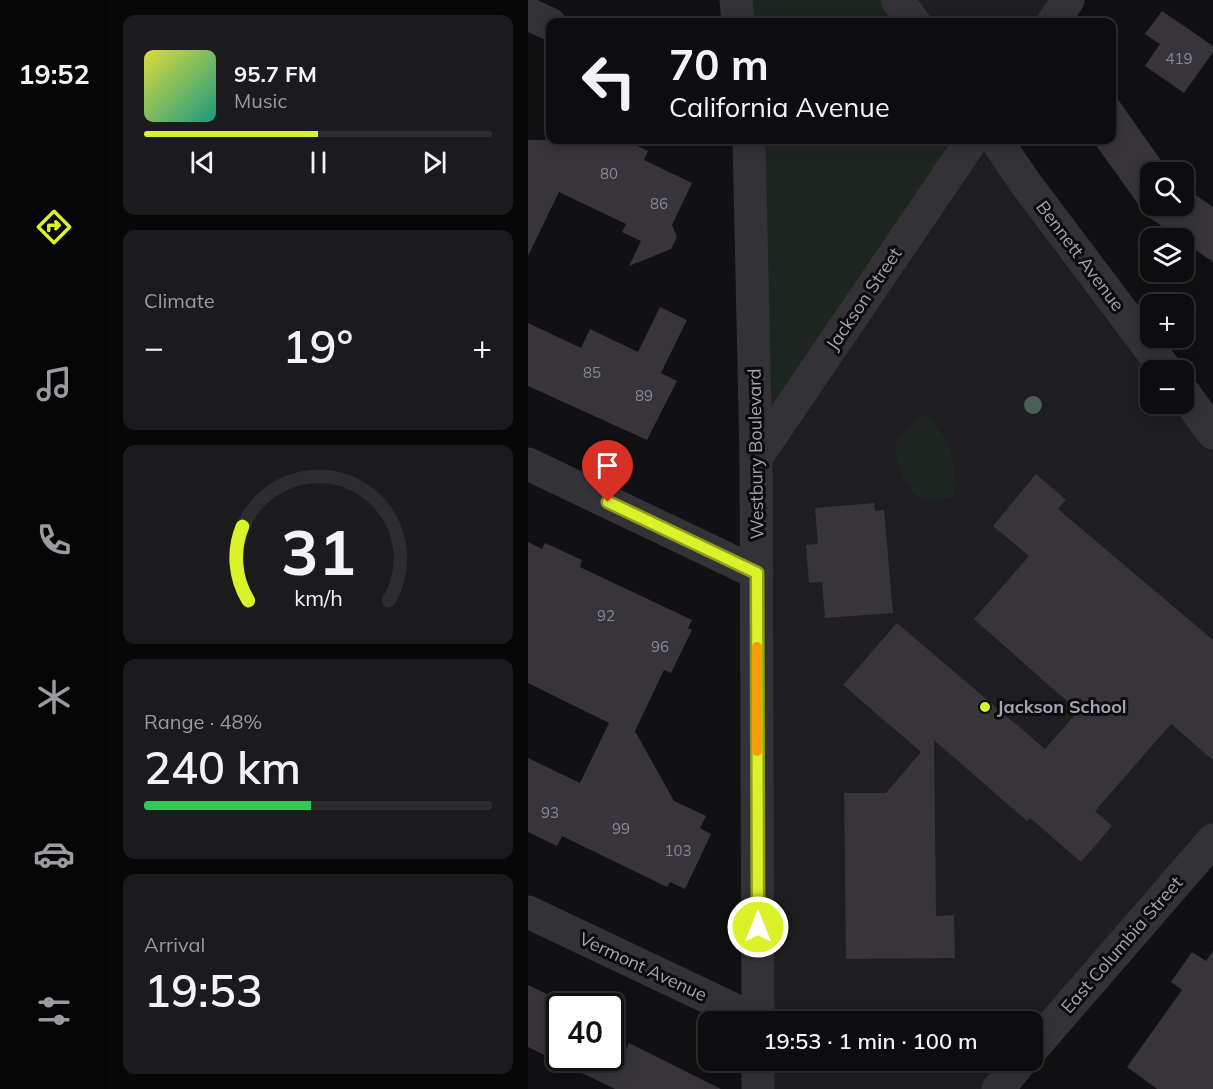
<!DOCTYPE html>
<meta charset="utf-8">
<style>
body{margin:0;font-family:Mulish,sans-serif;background:#1b1a1c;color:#f1f3f6;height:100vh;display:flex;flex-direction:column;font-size:22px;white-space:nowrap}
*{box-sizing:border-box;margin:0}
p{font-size:20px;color:#9a9b9e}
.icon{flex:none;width:33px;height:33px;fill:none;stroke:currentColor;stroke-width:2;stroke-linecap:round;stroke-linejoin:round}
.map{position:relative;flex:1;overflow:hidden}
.side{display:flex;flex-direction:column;gap:15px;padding:15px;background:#070708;width:420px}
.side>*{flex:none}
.guide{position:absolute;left:18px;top:18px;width:570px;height:126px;border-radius:12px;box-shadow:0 3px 15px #0003,0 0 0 2px #2d2c2e;background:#0d0c0e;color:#f1f3f6;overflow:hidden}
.controls{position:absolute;left:612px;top:162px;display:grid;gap:12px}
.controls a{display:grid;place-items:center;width:54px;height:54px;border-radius:12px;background:#0d0c0e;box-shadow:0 3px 15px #0003,0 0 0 2px #2d2c2e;font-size:30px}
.speed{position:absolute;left:18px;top:993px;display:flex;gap:12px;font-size:30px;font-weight:700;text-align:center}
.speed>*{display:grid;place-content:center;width:78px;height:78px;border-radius:50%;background:#0d0c0e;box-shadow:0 3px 15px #0003,0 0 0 2px #2d2c2e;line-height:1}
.speed .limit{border:3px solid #111;border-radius:9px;background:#fff;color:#111}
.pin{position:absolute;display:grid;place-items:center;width:51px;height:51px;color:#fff;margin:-62px -26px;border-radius:50% 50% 50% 0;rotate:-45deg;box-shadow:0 0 6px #0007}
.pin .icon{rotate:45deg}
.me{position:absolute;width:66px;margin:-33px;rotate:0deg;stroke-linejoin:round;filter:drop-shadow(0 0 4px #0008)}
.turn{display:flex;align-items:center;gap:21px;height:126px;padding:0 24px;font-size:27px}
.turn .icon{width:78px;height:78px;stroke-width:2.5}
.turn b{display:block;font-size:42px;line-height:51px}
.big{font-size:45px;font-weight:600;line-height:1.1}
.side .card{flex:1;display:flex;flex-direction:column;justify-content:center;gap:9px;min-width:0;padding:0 21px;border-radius:12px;background:#1b1a1c}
.side .dial{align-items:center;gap:0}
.dial svg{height:156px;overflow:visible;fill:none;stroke:#2d2c2e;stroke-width:7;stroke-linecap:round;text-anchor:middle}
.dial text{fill:#f1f3f6;stroke:none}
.song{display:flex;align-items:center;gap:18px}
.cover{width:72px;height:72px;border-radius:9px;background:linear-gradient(135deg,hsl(60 70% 55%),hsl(170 70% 35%))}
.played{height:6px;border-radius:3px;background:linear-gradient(90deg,#dbf12a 50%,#2d2c2e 50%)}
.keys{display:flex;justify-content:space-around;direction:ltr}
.heat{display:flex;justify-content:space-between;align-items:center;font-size:33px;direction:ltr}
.charge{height:9px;border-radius:4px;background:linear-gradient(90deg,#34c759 48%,#2d2c2e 0)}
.trip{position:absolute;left:170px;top:1011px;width:345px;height:60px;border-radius:12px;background:#0d0c0e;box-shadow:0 3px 15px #0003,0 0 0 2px #2d2c2e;font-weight:600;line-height:60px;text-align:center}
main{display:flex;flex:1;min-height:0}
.dock{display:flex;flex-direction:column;width:108px;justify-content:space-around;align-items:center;background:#050506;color:#9a9b9e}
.dock .icon{width:42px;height:42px}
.dock .on{color:#dbf12a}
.dock b{font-size:27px;color:#f1f3f6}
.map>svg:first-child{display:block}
.built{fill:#1e1d1f}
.green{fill:#1d2521}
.building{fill:#37353a}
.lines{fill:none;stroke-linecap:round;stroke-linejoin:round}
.minor{stroke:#333237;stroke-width:33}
.tertiary{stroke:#333237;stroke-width:33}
.tree{fill:#4a5e55}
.route-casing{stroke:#8e9d1b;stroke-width:15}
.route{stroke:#dbf12a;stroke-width:10}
.slow{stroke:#f59e0b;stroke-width:10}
.poi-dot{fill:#dbf12a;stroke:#0c0c0d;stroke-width:2}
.labels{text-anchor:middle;stroke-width:6;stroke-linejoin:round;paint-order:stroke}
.number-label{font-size:15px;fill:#898795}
.street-label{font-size:18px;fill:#a4a2b3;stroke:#0c0c0d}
.poi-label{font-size:18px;font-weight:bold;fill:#a4a2b3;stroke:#0c0c0d;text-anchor:start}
</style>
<main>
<nav class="dock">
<b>19:52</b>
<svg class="icon on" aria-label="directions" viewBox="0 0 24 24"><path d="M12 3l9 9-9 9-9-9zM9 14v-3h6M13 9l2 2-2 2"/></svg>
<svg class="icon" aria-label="music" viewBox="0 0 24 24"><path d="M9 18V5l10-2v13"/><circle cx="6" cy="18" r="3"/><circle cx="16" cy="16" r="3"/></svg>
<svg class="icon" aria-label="phone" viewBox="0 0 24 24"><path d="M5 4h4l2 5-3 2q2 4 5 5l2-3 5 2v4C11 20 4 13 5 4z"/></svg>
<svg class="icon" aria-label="climate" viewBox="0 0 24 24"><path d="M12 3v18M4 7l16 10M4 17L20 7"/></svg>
<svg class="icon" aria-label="car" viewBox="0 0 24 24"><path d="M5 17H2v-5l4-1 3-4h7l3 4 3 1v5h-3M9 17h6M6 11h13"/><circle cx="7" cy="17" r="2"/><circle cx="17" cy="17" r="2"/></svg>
<svg class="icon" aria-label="filters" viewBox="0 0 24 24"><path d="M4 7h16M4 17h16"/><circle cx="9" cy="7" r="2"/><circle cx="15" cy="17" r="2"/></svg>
</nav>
<section class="side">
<div class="card">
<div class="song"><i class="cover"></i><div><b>95.7 FM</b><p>Music</p></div></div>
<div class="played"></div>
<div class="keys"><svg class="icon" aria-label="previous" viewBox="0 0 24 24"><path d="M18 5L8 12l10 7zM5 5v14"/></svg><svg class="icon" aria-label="pause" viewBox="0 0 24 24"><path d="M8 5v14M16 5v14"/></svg><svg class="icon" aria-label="next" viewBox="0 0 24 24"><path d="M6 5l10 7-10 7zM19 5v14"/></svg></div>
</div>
<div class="card"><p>Climate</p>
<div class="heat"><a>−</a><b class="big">19°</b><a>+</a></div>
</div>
<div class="card dial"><svg viewBox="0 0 100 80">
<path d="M14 69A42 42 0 1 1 86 69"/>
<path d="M14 69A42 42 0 0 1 11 31" stroke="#dbf12a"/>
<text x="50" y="56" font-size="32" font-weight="700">31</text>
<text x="50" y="72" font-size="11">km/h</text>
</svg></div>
<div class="card"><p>Range · 48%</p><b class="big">240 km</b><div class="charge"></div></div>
<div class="card"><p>Arrival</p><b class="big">19:53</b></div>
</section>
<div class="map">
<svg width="685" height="1089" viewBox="0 0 685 1089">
<rect width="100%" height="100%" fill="#111012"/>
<!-- built -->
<g class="built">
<path d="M369 0H540L525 22H386Z"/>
<path d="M444 140H468L622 370V404H656L685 433V840L504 1049V1022L230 1021 228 458Z"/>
<path d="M230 1061H494L470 1089H230Z"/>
</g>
<!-- green -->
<g class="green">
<path d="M208 0H369L386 22H210Z"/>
<path d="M221 140H444L228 458Z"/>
<path d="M398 413C422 442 430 460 427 497L393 502 375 479 366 447 380 426Z"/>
</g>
<!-- building -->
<g class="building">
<path d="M634 11 685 46V52L656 93 617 66 632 44 617 34Z"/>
<path d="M584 91 641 172H622V206H656V187L685 207V262L656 242V238H651L619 216 564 140H584Z"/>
<path d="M0 140H96L120 151 116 160 164 183 144 225 149 237 143 249 101 266 113 241 94 232 98 224 31 192 0 256Z"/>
<path d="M132 307 159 320 133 373 149 381 119 440 0 386V323L53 348 62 329 110 352Z"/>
<path d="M508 474 538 500 530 509 685 640V760L643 724 567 811 584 826 553 862 502 818 499 821 406 740 408 916 426 915 427 958 318 959 316 793H358L393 752 315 685 369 623 517 749 550 711 446 619 501 556 465 526Z"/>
<path d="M346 503 347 511 356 510 365 613 297 618 294 582 281 583 278 545 290 544 287 508Z"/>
<path d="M0 542 14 549 17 543 54 560 52 567 164 620 160 628 164 630 143 673 136 670 107 731 146 801 178 816 172 828 183 834 157 889 142 882 139 887 34 836 29 846 0 832V758L52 783 81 723 0 683Z"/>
<path d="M685 951V1089H629L599 1067 654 990 643 982 664 952 678 961Z"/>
<path d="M0 985 32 1000V1058H94L101 1043 193 1089H87L0 1047Z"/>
</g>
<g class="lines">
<!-- minor -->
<g class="minor">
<path d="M0 14 22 24"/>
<path d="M468 140 498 184 638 370"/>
<path d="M656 393 685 433"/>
<path d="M0 464 229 573"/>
<path d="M0 912 230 1021"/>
<path d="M504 1049 685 840"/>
<path d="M470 1089 494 1060"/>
</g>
<!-- tertiary -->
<g class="tertiary">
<path d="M208 0 210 22"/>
<path d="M369 0 386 22"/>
<path d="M525 22 540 0"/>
<path d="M221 140 228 458 230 1022"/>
<path d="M228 458 444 140"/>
<path d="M230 1060V1089"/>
</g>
</g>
<!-- trees -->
<circle class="tree" cx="505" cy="405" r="9"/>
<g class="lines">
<!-- route casing -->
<g class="route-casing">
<path id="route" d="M80 502 229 573 230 927"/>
</g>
<!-- route -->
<use href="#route" class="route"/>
<!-- slow -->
<path class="slow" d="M229 647V751"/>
</g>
<!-- markers -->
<circle class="poi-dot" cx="457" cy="707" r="6"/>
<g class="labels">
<!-- number labels -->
<g class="number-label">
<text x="651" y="64">419</text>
<text x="81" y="179">80</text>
<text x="131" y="209">86</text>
<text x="64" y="378">85</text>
<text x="116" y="401">89</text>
<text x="78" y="621">92</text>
<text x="132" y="652">96</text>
<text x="22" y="818">93</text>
<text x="93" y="834">99</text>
<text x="150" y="856">103</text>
</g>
<!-- street labels -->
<g class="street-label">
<text transform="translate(552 256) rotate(53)" y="6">Bennett Avenue</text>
<text transform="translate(336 299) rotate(-56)" y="6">Jackson Street</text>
<text transform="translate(228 454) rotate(-91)" y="6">Westbury Boulevard</text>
<text transform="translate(594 945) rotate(-49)" y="6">East Columbia Street</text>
<text transform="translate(115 967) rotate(25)" y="6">Vermont Avenue</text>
</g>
<!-- poi labels -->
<g class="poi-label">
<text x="469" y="713">Jackson School</text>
</g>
</g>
</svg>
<div class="controls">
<a><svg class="icon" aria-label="search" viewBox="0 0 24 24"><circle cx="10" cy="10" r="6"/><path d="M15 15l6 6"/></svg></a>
<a><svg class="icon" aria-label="layers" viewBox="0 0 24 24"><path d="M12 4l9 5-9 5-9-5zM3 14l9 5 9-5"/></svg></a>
<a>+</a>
<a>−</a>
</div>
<div class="speed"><div class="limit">40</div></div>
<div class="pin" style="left:80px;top:502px;background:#d93025"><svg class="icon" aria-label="arrive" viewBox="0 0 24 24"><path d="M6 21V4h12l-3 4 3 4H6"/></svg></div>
<svg class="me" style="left:230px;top:927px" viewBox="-20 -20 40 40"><circle r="17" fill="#dbf12a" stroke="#fff" stroke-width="3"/><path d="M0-11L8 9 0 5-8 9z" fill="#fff"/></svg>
<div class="trip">19:53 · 1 min · 100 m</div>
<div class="guide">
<div class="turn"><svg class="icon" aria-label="left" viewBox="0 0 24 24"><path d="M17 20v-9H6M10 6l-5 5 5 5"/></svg><div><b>70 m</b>California Avenue</div></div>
</div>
</div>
</main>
